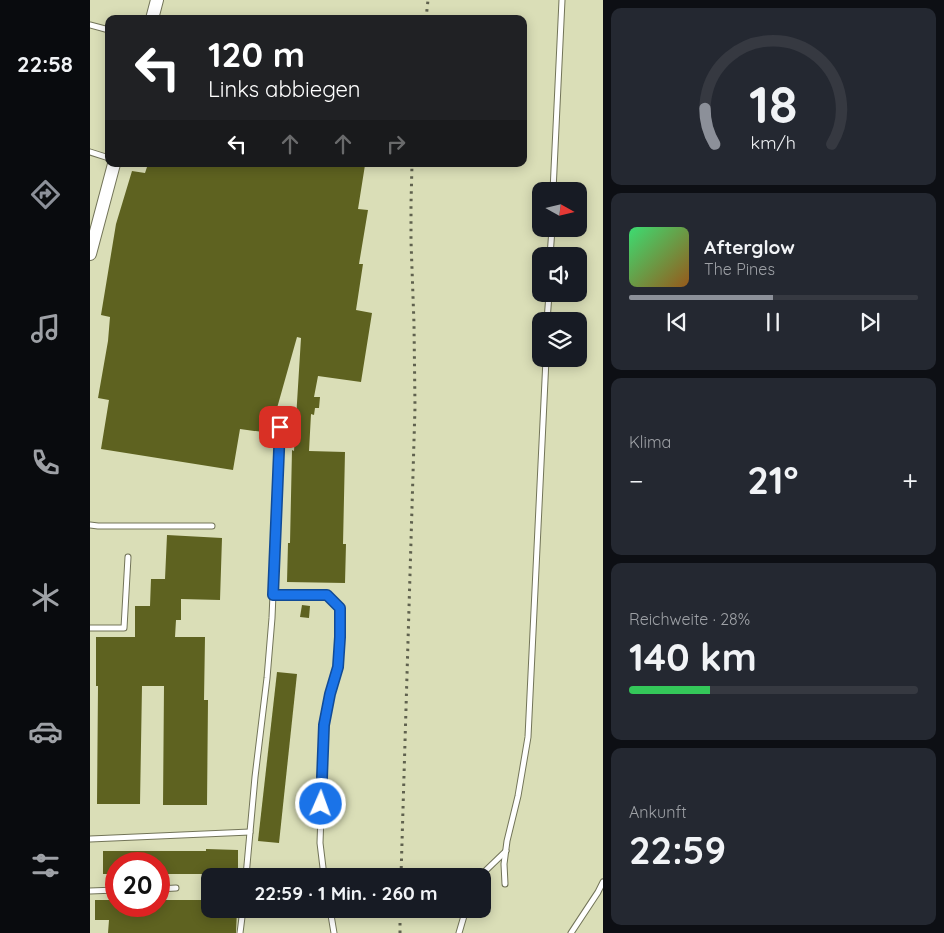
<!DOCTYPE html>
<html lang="de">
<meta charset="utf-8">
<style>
body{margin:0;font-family:Quicksand,sans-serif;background:#242831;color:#f1f3f6;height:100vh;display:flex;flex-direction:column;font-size:19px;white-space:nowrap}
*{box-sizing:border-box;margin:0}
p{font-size:16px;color:#9ea1a6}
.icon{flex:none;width:28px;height:28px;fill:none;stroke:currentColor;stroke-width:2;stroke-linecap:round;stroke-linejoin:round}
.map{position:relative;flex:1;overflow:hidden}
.details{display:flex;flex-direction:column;gap:8px;padding:8px;background:#0d0f14;width:341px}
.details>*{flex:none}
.hud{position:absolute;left:15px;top:15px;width:422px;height:152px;border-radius:10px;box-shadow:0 2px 12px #0003;background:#202124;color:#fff;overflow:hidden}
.needle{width:32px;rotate:98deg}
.controls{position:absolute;left:442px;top:182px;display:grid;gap:10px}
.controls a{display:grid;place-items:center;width:55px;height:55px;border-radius:10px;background:#171b24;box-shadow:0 2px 12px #0003;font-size:25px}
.speed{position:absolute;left:15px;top:852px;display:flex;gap:10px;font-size:25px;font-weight:700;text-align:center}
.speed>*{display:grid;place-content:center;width:65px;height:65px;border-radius:50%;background:#171b24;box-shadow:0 2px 12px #0003;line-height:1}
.speed .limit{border:8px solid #d22;background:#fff;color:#111}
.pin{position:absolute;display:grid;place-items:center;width:42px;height:42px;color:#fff;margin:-21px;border-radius:10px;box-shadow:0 2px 8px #0006}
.me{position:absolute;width:55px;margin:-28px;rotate:2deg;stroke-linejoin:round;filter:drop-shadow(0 0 4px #0008)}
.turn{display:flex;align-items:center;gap:18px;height:105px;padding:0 20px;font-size:22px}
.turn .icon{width:65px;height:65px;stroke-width:2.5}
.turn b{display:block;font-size:35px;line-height:42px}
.lanes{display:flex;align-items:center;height:48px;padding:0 20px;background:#0003;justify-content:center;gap:25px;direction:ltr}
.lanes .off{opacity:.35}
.big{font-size:38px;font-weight:700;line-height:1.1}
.details .card{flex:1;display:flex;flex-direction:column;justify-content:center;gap:8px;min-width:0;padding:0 18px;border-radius:10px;background:#242831}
.details .dial{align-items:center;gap:0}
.dial svg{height:130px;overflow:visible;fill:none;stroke:#363941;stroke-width:7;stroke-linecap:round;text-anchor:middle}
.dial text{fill:#f1f3f6;stroke:none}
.song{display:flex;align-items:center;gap:15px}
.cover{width:60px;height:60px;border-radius:8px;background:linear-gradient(135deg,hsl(140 70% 55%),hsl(30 70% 35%))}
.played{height:5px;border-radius:2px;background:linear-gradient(90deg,#8c9099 50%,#363941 50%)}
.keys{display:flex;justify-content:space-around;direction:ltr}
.heat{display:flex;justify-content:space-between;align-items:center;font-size:28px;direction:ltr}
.charge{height:8px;border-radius:4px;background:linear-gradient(90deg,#34c759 28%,#363941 0)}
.trip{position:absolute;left:111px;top:868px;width:290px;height:50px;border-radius:10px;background:#171b24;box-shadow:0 2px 12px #0003;font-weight:700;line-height:50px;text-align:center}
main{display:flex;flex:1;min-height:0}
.tab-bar{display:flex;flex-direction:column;width:90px;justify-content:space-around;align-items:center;background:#090b0e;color:#9ea1a6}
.tab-bar .icon{width:35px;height:35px}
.tab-bar .selected{color:#8c9099}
.tab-bar b{font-size:22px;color:#f1f3f6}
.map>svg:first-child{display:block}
.built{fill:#dadeb7;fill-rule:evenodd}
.building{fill:#5e6220}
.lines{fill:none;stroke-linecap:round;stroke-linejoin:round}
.service-casing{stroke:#727458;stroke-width:7}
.tertiary-casing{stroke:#727458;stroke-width:14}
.service{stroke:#fff;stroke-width:5}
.tertiary{stroke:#fff;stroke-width:12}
.rail{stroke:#5f614e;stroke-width:3;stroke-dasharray:2.5 5;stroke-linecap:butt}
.route-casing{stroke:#114b97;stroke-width:12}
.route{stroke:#1a73e8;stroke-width:9}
</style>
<main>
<nav class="tab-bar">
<b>22:58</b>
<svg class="icon selected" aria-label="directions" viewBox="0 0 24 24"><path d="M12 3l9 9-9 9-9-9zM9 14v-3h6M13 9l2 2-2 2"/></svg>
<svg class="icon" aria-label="music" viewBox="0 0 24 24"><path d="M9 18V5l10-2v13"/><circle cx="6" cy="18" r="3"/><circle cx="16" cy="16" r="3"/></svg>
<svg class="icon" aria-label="phone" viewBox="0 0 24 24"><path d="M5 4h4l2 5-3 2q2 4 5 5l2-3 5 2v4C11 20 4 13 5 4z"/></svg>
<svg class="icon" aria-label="climate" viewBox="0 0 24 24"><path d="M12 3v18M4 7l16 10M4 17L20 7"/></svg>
<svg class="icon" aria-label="car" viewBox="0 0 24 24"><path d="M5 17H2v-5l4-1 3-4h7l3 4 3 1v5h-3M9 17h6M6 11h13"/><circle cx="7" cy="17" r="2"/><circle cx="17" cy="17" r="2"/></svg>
<svg class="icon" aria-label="filters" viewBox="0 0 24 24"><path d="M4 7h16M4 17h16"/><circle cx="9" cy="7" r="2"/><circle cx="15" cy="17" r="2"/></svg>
</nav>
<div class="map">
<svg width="513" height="933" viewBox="0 0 513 933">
<rect width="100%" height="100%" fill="#e6e9c9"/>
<!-- built -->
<path class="built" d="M0 0H513V933H0ZM19 19H434V164H19ZM451 191H489V229H451ZM451 256H489V294H451ZM451 321H489V359H451ZM26 864H69V906H26ZM120 876H392V909H120Z"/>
<!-- building -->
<g class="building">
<path d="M58 164H268L275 165 268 209 278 210 269 264H273L266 310 282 313 271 382 228 376 224 397H230L229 408H225L224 415 221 414 219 451 255 452 253 544H256L255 583 197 582 198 543H200L202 450 204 451 211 338 207 337 180 433 150 429 143 470 11 449 19 400 8 398 18 341 20 317 11 315 26 224 42 171 55 173Z"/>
<path d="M77 535 132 538 130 600 91 599V620H86L85 637H115L114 700H118L117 805H73L74 686H52L50 804H7L8 686H6V637H45V606H60L61 579H75Z"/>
<path d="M212 605 220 606 219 618 210 617Z"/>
<path d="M187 672 207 674 189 843 168 841Z"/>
<path d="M116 849 148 850V876H116V874H69V864H26V874H13V851H116Z"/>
<path d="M5 900H26V906H69V900H120V909H147L146 933H18L19 920H5Z"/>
</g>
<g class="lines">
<!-- service casing -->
<g class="service-casing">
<g id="service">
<path d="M0 25 19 30"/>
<path d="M0 152 19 158"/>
<path d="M463 191 472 0"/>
<path d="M460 256 462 229"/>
<path d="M457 321 459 294"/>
<path d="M0 525 8 526H122"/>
<path d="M183 595H237L249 608 250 637 249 667 240 694 234 725 230 843 234 876"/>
<path d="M0 628H34L38 557"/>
<path d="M0 839 160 832"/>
<path d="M156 876 165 777 177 678 182 618 190 427"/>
<path d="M390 876 416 851"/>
<path d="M415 884 414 864 417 841 428 796 438 737 456 359"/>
<path d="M69 889 86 888"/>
<path d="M0 891 26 890"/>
<path d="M240 909 244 933"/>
<path d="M150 933 153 909"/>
<path d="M369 933 376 909"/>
<path d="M481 933 508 892 513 882"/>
</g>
</g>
<!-- tertiary casing -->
<g class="tertiary-casing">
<g id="tertiary">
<path d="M62 19 67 0"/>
<path d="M0 254 24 164"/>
</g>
</g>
<!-- service -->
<use href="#service" class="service"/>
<!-- tertiary -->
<use href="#tertiary" class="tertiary"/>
<!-- rail -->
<g class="rail">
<path d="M336 19 338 0"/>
<path d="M311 876 325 407 324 324 321 241V204L322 164"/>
<path d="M310 933V909"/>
</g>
</g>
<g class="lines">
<!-- route casing -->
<g class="route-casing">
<path id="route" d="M190 427 183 595H237L250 608V637L248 667 240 694 234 725 231 804"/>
</g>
<!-- route -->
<use href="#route" class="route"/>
</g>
</svg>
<div class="controls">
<a><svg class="needle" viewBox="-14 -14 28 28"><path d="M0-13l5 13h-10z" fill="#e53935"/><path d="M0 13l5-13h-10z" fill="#9ea1a6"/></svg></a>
<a><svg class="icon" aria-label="sound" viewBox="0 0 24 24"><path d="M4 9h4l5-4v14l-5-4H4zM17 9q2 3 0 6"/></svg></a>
<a><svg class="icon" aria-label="layers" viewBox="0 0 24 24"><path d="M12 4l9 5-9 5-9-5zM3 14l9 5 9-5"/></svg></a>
</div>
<div class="speed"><div class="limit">20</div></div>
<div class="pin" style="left:190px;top:427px;background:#d93025"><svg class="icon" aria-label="arrive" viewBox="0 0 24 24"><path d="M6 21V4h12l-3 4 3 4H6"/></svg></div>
<svg class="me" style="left:231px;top:804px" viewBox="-20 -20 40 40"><circle r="17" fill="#1a73e8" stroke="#fff" stroke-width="3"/><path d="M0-11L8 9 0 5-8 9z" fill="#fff"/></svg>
<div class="trip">22:59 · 1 Min. · 260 m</div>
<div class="hud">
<div class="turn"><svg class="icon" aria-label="left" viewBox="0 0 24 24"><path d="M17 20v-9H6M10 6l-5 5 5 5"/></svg><div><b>120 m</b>Links abbiegen</div></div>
<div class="lanes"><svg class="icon" aria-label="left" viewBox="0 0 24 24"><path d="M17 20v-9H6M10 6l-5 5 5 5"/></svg><svg class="icon off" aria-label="ahead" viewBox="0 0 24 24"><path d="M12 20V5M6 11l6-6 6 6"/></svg><svg class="icon off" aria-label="ahead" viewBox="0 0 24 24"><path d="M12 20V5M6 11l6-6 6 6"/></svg><svg class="icon off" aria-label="right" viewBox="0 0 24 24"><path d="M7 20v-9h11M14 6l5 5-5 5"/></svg></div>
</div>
</div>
<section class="details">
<div class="card dial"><svg viewBox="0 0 100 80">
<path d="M14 69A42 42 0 1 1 86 69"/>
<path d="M14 69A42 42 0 0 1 8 47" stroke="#8c9099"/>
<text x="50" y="56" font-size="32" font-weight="700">18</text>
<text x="50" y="72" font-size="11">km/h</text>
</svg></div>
<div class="card">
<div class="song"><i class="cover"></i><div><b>Afterglow</b><p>The Pines</p></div></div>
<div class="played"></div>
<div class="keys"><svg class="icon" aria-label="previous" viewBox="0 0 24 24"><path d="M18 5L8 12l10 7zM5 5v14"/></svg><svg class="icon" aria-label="pause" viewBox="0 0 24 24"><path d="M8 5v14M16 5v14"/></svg><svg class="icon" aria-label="next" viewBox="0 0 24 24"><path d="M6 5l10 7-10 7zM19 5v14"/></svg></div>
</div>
<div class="card"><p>Klima</p>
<div class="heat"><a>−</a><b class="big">21°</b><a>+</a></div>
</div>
<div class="card"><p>Reichweite · 28%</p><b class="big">140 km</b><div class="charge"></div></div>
<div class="card"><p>Ankunft</p><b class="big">22:59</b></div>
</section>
</main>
